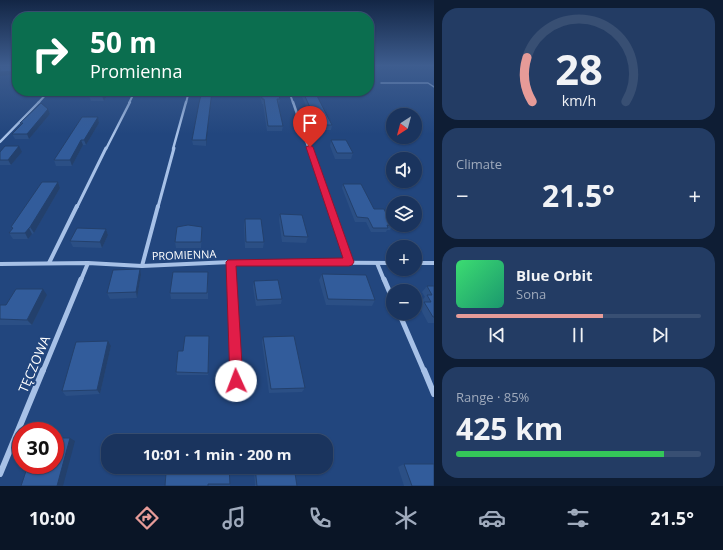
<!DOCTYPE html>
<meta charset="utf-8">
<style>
body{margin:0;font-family:"Open Sans",sans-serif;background:#233c64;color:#f1f3f6;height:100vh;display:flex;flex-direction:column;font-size:15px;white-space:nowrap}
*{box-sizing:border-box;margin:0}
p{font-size:13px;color:#9faabc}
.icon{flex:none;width:22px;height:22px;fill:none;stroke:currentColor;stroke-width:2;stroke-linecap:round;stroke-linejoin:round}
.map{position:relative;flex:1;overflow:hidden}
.drawer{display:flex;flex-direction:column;gap:8px;padding:8px;background:#0e1d34;width:289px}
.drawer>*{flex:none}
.hud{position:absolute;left:12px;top:12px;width:362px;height:84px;border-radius:16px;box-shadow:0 1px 3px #0004,0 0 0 1px #384f73;background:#0b6e4f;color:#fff;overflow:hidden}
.needle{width:26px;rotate:216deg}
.controls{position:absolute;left:386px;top:108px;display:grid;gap:8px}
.controls a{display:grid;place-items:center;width:36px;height:36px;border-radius:50%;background:#1a345e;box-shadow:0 1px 3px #0004,0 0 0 1px #384f73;font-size:20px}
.speed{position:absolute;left:12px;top:422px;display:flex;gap:8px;font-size:20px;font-weight:700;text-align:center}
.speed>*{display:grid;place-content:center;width:52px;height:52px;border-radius:50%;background:#1a345e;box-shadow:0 1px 3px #0004,0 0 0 1px #384f73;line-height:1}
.speed .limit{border:6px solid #d22;background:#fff;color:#111}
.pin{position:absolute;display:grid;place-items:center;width:34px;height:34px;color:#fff;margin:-41px -17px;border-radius:50% 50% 50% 0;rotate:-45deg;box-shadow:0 0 4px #0007}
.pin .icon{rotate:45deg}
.me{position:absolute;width:44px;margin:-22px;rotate:358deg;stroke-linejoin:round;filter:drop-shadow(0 0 3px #0008)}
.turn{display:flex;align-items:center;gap:14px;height:84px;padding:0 12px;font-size:18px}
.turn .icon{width:52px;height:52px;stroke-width:2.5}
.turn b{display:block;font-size:28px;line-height:34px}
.big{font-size:30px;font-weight:700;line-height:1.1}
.drawer .tile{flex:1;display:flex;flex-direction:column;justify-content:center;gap:6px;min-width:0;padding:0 14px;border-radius:16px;background:#233c64}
.drawer .dial{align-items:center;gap:0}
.dial svg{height:104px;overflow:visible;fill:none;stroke:#384f73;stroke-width:7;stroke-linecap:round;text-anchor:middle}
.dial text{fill:#f1f3f6;stroke:none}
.song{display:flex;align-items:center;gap:12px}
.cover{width:48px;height:48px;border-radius:6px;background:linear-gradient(135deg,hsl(140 70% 55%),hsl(160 70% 35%))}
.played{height:4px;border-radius:2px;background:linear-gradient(90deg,#e69b98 60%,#384f73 60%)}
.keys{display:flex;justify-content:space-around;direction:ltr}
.heat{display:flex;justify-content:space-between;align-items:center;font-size:22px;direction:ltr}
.charge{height:6px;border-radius:3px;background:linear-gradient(90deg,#34c759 85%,#384f73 0)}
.trip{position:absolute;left:101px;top:434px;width:232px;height:40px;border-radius:16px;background:#1a345e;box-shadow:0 1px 3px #0004,0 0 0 1px #384f73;font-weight:700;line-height:40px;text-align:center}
.tabs{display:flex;height:64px;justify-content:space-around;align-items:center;background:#0a1526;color:#9faabc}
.tabs .icon{width:28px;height:28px}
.tabs .current{color:#e69b98}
.tabs b{font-size:18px;color:#f1f3f6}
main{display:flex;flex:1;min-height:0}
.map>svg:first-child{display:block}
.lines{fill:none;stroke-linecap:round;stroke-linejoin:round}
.lane{stroke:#a7c1e7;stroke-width:1.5}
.street-far5{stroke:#a7c1e7;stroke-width:2}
.street-far4{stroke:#a7c1e7;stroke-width:2.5}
.street-far3{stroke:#a7c1e7;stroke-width:3}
.street-far2{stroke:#a7c1e7;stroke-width:4}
.street-far1{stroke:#a7c1e7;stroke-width:5}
.street{stroke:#a7c1e7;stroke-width:6}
.wall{fill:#2b4f85}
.shaded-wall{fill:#23406c}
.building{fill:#325c9b;stroke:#23406c}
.route{fill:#e11d48;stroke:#92132f}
.labels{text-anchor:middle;stroke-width:4;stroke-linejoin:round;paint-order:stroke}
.street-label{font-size:11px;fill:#fff;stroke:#22467e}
.near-street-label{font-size:13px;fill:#fff;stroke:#22467e}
</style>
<main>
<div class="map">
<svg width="434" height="486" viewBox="0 0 434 486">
<rect width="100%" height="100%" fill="#22467e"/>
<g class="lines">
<!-- lane -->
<path class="lane" d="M381 83H428L434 87"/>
<!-- street-far5 -->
<g class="street-far5">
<path d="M291 97 293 103"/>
<path d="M38 103 49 91"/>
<path d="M129 103 135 91"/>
<path d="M186 103 189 91"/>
</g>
<!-- street-far4 -->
<g class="street-far4">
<path d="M293 102 309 149"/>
<path d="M0 142 39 102"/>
<path d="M106 149 130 102"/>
<path d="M173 149 186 102"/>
</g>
<!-- street-far3 -->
<g class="street-far3">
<path d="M309 148 330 207"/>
<path d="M77 207 106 148"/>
<path d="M158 207 174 148"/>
</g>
<!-- street-far2 -->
<g class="street-far2">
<path d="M329 206 349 262"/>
<path d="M231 262 232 280"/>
<path d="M49 263 77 206"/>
<path d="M377 263 384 280"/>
<path d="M415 263H434"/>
<path d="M0 264 88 263 142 266 231 262 393 263"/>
<path d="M142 266 158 206"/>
<path d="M81 280 88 263"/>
</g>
<!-- street-far1 -->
<g class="street-far1">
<path d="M232 279 236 371"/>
<path d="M384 279 393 300"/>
<path d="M399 313 424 371"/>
<path d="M43 371 81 279"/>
</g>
<!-- street -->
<g class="street">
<path d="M236 370 237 396"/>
<path d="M424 370 434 394"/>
<path d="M0 474 43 370"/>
</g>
</g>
<!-- wall -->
<g class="wall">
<path d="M110 91 104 101H91L89 96Z"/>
<path d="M202 91H222V92H212L206 146 193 145 192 140Z"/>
<path d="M259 91H277L280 99 279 104H278L283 126 282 131H267L263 104H262Z"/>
<path d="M303 92 332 125 331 130H317L302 97Z"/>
<path d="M48 109 50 114 29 139H15L12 134 21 125 20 123Z"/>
<path d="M98 117 99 123 86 145H83L72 166H56L54 160Z"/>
<path d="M331 140 353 153 351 159H335L330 146Z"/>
<path d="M0 152H22L11 165H0Z"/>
<path d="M58 182 60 188 34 233 32 234 28 239H13L9 233 12 229 11 227Z"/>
<path d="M343 184 374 209 392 226 390 230H387L386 232H371L366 222H355L342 188Z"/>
<path d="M280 214 308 237 306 243 282 242 279 220Z"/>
<path d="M245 219 264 242 263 248H245L244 225Z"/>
<path d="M106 229 108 235 102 248 73 247 70 241Z"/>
<path d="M202 233 201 248H176L175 242Z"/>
<path d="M322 274 375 300 372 306 326 305 319 280Z"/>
<path d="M141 275 137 298 110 299 107 293Z"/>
<path d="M208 278V299H171L170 293Z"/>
<path d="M254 281 282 299 281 304 256 306 253 287Z"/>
<path d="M427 286H434V323H428L420 308 423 304 422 300 425 297 422 292Z"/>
<path d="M47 295 32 325H0V305H6Z"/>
<path d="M209 336 208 375H177L176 372 183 351Z"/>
<path d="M263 337 305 388 302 392 269 393 262 342Z"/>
<path d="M111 346 100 394 66 396 62 391Z"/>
<path d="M404 464 434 486H404L398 467Z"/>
<path d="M254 467H294L297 486H255Z"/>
<path d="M166 473 230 484V486H165Z"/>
</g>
<!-- shaded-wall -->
<g class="shaded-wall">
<path d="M17 69V74L0 76V72Z"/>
<path d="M106 91H110L104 101 102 96Z"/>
<path d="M212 91V92L206 146V140Z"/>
<path d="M48 109 50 114 29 139 27 134Z"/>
<path d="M98 117 99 123 86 145 84 140Z"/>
<path d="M81 140 83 145 72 166 70 160Z"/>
<path d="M19 146 22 152 11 165 8 160Z"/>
<path d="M58 182 60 188 34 233 30 227Z"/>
<path d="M29 228 32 234 28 239 25 233Z"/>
<path d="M106 229 108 235 102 248 100 242Z"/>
<path d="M140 269 141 275 137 298 136 292Z"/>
<path d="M43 289 47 295 32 325 27 320Z"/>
<path d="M108 341 111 346 100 394 97 390Z"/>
<path d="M70 438 75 441 63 486H57Z"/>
</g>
<!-- building -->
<g class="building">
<path d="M0 66H17V69L16 71 0 72Z"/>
<path d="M93 91H106L102 96H89Z"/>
<path d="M202 91H212L206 140H192L199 103Z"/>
<path d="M261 91H277L280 99H277L283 126H268L264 99H262Z"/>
<path d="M303 92H315L332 125H318Z"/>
<path d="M41 103 48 109 27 134H12L23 123H20Z"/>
<path d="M82 117H98L84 140H81L70 160H54Z"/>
<path d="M331 140H346L353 153H337Z"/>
<path d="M5 146H19L8 160H0V152Z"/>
<path d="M42 182H58L30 227 29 228 25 233H9L13 228 11 227Z"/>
<path d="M343 184H361L374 209H384L392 226 387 225 388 228H373L368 218 357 217Z"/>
<path d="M280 214 302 215 308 237 284 236Z"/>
<path d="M245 219H261L264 242H246Z"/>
<path d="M188 225 202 227 201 242H175L177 227Z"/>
<path d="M77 228 106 229 100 242 70 241Z"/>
<path d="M140 269 136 292 107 293 113 270Z"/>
<path d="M173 272H208L207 293H170Z"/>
<path d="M322 274 366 275 375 300 328 299Z"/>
<path d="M278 280 282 299 257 300 254 281Z"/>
<path d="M427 286H434V317H433L424 302H431L427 295H432Z"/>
<path d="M16 289H43L27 320 0 319V305H6Z"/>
<path d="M185 336H209L208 373 176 372 178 351H183Z"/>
<path d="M294 336 305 388 271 389 263 337Z"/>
<path d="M108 341 97 390 62 391 76 342Z"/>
<path d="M55 438H70L57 486H21L28 465H55Z"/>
<path d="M404 464H434V486H412Z"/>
<path d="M165 467H229L230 484H208V486H165L166 473 165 470Z"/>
<path d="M255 467H294L297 486H257Z"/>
</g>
<!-- sky -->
<linearGradient id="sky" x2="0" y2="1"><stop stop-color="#132645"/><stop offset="0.49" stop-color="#3e5d8f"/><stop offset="1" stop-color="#3e5d8f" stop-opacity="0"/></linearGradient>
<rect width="434" height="134" fill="url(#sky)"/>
<!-- route -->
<path class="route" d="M310 145 313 147 354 262 352 265 349 266H236L243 381 241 385 236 387 232 385 230 381 226 262 228 260 343 258 306 147Z"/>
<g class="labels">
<!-- street labels -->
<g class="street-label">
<text transform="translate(184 255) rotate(-2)" y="4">PROMIENNA</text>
</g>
<!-- near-street labels -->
<g class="near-street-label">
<text transform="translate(34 364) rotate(-67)" y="5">TĘCZOWA</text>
</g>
</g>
</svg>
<div class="controls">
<a><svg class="needle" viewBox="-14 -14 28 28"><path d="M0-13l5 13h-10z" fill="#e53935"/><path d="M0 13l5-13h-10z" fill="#9faabc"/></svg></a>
<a><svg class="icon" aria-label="sound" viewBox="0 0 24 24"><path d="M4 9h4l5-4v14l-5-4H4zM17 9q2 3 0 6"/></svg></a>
<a><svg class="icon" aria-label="layers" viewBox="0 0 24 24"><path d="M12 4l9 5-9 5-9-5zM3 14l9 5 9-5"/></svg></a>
<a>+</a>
<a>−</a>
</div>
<div class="speed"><div class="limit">30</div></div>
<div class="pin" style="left:310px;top:147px;background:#d93025"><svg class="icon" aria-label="arrive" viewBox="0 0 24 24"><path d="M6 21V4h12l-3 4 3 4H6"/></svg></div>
<svg class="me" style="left:236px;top:381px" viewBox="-20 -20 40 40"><circle r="19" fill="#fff"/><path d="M0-13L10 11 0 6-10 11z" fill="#e11d48"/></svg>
<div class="trip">10:01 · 1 min · 200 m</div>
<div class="hud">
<div class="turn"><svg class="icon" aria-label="right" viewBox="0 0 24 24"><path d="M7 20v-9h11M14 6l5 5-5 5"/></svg><div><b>50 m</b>Promienna</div></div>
</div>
</div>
<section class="drawer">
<div class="tile dial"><svg viewBox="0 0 100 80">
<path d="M14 69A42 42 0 1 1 86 69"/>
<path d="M14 69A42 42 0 0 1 10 35" stroke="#e69b98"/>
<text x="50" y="56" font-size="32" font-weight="700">28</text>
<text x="50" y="72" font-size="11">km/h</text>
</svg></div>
<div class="tile"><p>Climate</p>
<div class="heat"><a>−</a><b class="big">21.5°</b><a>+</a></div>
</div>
<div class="tile">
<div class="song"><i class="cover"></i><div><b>Blue Orbit</b><p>Sona</p></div></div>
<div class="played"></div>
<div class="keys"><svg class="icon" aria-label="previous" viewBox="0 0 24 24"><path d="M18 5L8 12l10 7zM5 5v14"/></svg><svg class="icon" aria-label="pause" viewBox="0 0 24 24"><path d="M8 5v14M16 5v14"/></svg><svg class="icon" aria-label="next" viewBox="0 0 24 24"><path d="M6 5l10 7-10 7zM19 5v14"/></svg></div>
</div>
<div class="tile"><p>Range · 85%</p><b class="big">425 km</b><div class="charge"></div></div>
</section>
</main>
<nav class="tabs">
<b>10:00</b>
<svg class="icon current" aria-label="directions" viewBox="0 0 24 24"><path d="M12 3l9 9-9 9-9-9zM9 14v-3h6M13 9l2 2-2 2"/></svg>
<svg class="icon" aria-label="music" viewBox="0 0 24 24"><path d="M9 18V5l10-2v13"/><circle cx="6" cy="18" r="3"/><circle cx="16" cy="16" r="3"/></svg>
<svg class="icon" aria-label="phone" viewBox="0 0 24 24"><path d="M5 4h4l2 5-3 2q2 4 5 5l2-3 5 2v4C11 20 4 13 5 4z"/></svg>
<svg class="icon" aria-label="climate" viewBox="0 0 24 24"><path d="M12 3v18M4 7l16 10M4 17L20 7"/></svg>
<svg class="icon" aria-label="car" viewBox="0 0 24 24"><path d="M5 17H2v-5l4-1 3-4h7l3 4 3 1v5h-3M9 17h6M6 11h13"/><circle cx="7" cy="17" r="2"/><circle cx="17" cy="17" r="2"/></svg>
<svg class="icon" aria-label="filters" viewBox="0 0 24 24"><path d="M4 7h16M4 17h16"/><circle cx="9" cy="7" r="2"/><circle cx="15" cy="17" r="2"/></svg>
<b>21.5°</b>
</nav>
